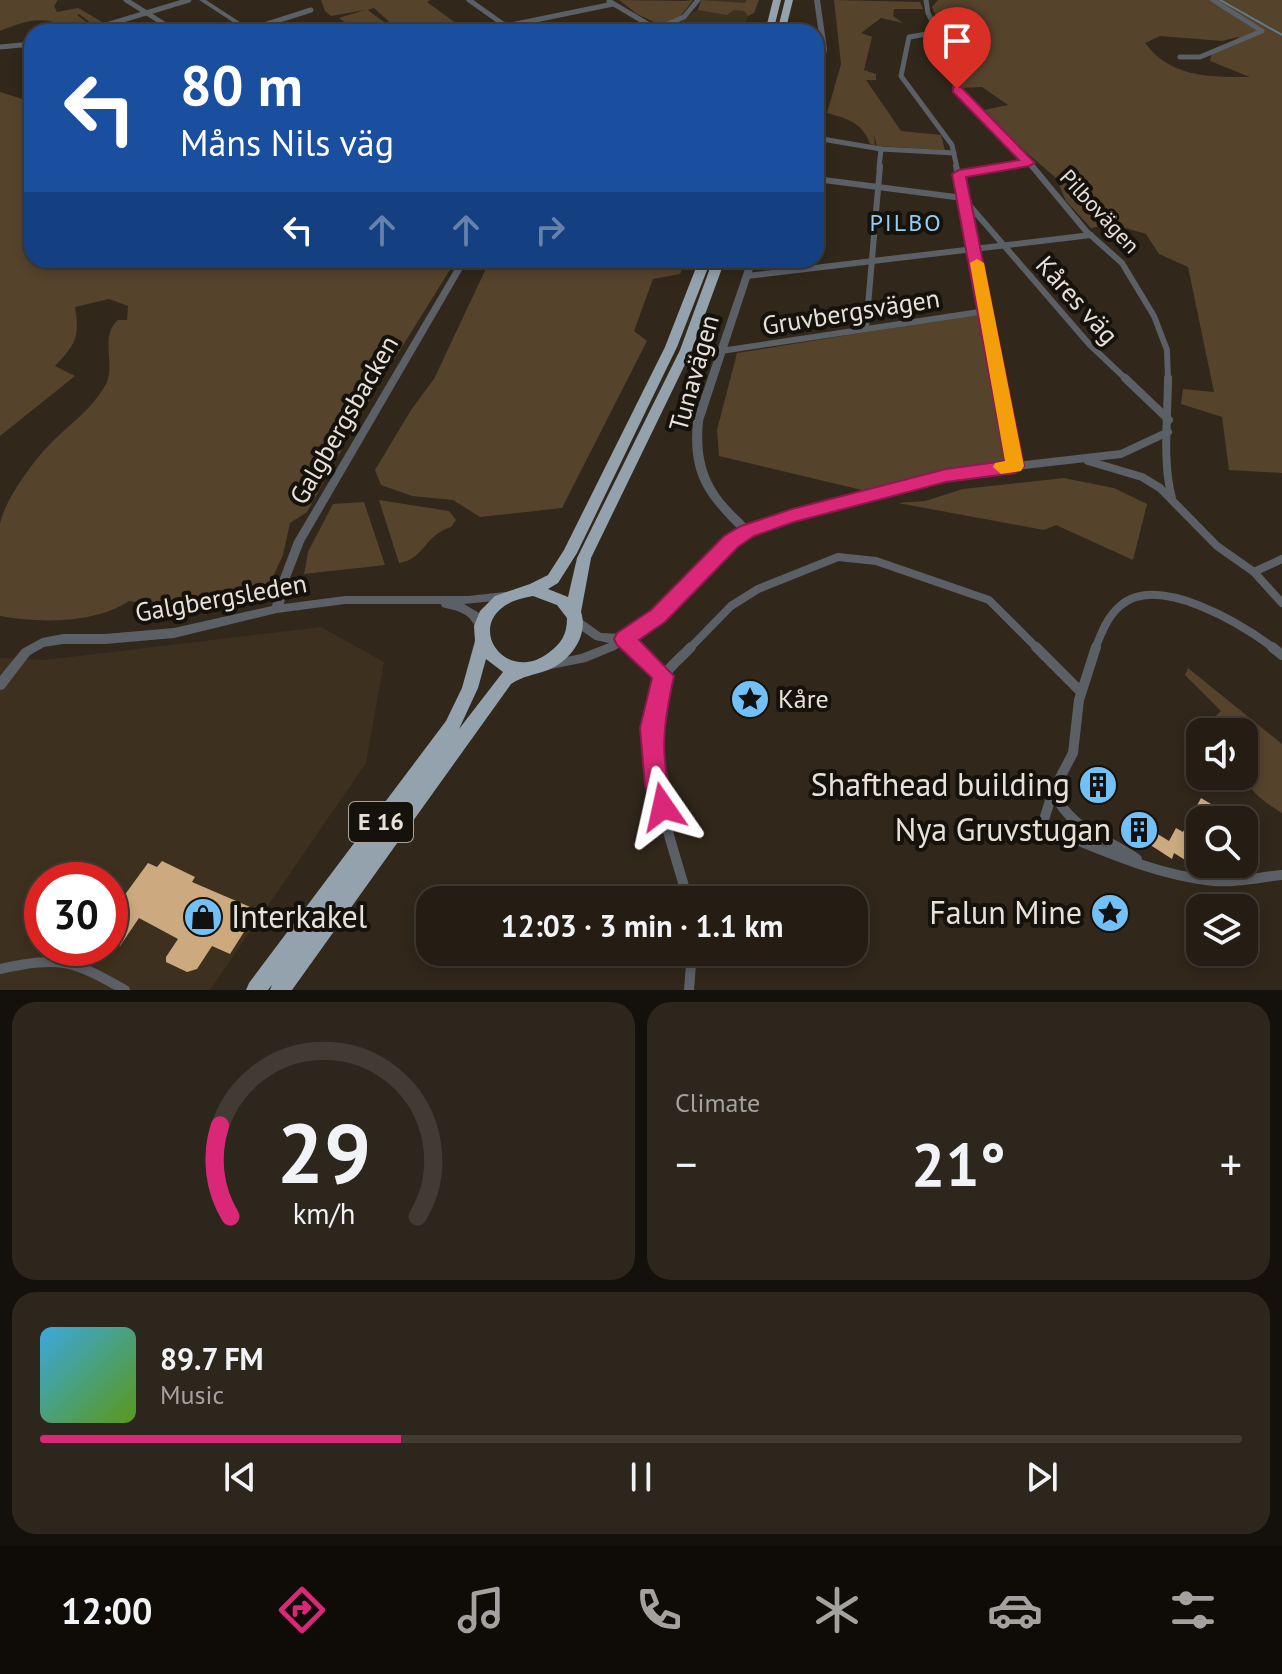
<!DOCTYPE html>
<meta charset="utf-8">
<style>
body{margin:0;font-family:"PT Sans",sans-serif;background:#2d261d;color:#f1f3f6;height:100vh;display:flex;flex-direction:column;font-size:30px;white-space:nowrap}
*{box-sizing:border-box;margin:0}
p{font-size:26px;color:#a3a2a0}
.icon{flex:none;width:44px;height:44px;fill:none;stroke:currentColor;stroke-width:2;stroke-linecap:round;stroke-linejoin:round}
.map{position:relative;height:990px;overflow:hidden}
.panel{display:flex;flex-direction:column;gap:12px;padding:12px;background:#14100b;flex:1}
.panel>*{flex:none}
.guide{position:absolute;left:24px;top:24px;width:800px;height:244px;border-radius:24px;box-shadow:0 4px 12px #0003,0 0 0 2px #423b34;background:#1a4fa0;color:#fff;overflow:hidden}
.fabs{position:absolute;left:1186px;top:718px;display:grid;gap:16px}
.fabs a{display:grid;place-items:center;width:72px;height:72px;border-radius:16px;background:#251d14;box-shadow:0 4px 12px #0003,0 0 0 2px #423b34;font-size:40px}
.speed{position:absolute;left:24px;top:862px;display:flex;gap:16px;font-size:40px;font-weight:700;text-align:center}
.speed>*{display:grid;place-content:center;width:104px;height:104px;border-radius:50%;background:#251d14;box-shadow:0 4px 12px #0003,0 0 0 2px #423b34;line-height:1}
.speed .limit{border:12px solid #d22;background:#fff;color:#111}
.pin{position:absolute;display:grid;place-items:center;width:68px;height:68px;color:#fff;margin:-82px -34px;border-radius:50% 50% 50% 0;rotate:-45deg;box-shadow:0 0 8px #0007}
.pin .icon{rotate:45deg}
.me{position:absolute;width:88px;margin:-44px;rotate:349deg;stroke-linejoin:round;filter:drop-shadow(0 0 6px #0008)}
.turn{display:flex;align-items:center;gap:28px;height:168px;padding:0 24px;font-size:36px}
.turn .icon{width:104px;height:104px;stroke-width:2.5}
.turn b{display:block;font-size:56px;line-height:68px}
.lanes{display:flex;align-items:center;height:76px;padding:0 24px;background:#0003;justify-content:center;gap:40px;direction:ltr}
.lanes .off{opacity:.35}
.big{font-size:60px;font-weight:600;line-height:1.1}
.panel .card{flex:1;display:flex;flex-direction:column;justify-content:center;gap:12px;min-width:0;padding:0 28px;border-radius:24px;background:#2d261d}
.panel .dial{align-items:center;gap:0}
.dial svg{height:208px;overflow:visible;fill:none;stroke:#423b34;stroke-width:7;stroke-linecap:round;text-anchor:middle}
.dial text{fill:#f1f3f6;stroke:none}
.song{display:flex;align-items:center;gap:24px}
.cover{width:96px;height:96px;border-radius:12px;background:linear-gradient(135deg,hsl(200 70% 55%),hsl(90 70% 35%))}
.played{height:8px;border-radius:4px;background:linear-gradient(90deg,#db2777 30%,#423b34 30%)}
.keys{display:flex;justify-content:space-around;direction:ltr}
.heat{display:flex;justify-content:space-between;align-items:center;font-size:44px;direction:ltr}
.panel .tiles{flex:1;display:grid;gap:12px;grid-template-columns:1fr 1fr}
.card:last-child{grid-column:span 2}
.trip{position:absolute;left:416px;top:886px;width:452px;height:80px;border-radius:24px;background:#251d14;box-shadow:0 4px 12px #0003,0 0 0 2px #423b34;font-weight:600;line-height:80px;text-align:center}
.tabs{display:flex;height:128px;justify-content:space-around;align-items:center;background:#0f0c08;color:#a3a2a0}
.tabs .icon{width:56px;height:56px}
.tabs .selected{color:#db2777}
.tabs b{font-size:36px;color:#f1f3f6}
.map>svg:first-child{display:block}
.built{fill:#3e301e;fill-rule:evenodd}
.green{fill:#55432c;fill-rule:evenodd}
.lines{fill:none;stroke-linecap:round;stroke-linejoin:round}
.stream{stroke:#5f7c8f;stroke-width:2}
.building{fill:#cca97f}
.minor-far3{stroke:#5a6065;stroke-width:5}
.minor-far2{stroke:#5a6065;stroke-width:6}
.minor-far1{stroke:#5a6065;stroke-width:8}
.minor{stroke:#5a6065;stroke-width:10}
.tertiary{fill:#5a6065;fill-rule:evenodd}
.trunk{fill:#94a2ad;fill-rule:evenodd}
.route{fill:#db2777;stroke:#8e194d;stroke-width:2}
.slow{fill:#f59e0b}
.labels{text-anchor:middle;stroke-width:8;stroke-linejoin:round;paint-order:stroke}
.far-street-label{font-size:22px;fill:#e7e1d9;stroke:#15110b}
.far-neighbourhood-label{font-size:24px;letter-spacing:2px;fill:#96cdf5;stroke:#15110b}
.shield{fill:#15110b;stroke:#a8a39b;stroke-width:2}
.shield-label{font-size:24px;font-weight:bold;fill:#e7e1d9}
.street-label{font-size:26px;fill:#e7e1d9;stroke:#15110b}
.poi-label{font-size:26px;fill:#e7e1d9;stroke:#15110b;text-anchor:start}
.near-poi-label{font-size:32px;fill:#e7e1d9;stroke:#15110b;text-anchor:end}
</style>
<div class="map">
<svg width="1282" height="990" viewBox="0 0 1282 990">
<rect width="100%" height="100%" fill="#31271b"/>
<!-- built -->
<g class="built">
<path d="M702 0H757L743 27 726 32H676L669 28 697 10Z"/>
<path d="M321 627 384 662 366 763 210 990H0V658L45 660ZM42 880H110V948H42Z"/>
</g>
<!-- green -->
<g class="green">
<path d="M0 0H58L54 6 57 12 78 8 104 23 95 26 79 14 77 15 90 25 69 31C47 13 25 21 0 31Z"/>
<path d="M321 0H430L427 2 457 24 467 23 474 32H379L395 27 374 8 368 10 390 27 358 32 339 18 365 10 331 16 325 11Z"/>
<path d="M619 0 684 1 693 0 680 17 660 25 637 14Z"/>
<path d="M701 0 745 3 747 0H759L754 13 748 16 744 11 734 10 727 15 698 10Z"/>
<path d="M834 0 920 2 923 9H894L893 16 903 23 881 18 861 33 872 37 864 70 876 74V80H866L901 131 941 135 945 150 877 146 874 135 875 145 870 144C862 122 848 119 827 113L841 64Z"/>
<path d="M938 0H1282V473L1229 470 1222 417 1181 404 1183 389 1214 392 1188 267 1159 254 1146 234 1112 224 1091 228 1066 201 1056 178 979 111 1008 105 982 87 960 88 958 80 969 76 962 63 953 62 932 7ZM1160 36 1222 41 1238 37 1244 40 1212 52 1210 61 1250 77C1210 77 1171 78 1145 43Z"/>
<path d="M0 92 32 102V260H456L374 392 307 512 290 523 283 555 270 583 142 611V603L129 601C95 624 39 623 0 616 0 591 0 548 0 524 5 499 34 460 52 442 71 423 93 408 106 384 116 364 99 336 118 320H127L128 306 109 299 75 307C80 337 76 344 55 366L75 376 0 436Z"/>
<path d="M490 260H686L680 274 653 279 634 331 647 341 562 508 480 517 453 500 412 496 381 485 375 470 411 410 434 379Z"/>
<path d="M978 314 984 319 1009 451 1007 463 952 470 866 491 719 456 717 430 737 353Z"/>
<path d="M1064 478 1114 488 1147 504 1133 560 1056 525 1044 530 898 503 925 501 963 489Z"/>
<path d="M379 500 449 511 456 520 451 527C424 535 425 559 399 563Z"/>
<path d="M364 502 385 565 304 574 308 552 333 504Z"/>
<path d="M1188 668 1282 744V813C1239 786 1244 780 1244 732H1216L1209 722 1221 711 1185 675Z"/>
</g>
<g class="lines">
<!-- stream -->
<path class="stream" d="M1220 0 1282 35"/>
</g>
<!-- building -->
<g class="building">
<path d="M1095 774 1110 783 1102 797 1086 788Z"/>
<path d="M1201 798 1221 810 1216 820H1200V852L1193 865 1174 853 1172 859 1124 828 1130 817 1169 841 1176 828 1183 832Z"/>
<path d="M162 861 195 877 192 882 262 912 253 926 249 924 230 954 212 946 197 969 187 972 166 962V957L178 939 139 918 120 946 110 941V915L148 863 157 867Z"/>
</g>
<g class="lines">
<!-- minor-far3 -->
<g class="minor-far3">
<path d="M126 0 177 32"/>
<path d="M469 0 503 24 511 25 613 4"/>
<path d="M926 0 928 13 944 44 957 89 1034 168"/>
<path d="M609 1 656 29"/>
<path d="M248 30 311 10"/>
<path d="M83 32 189 0"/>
<path d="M648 32 684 17 698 0"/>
<path d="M939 32 909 37 901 76 952 145 957 168"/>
<path d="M31 44 28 59 32 68"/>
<path d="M0 47 32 44"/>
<path d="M1180 57H1200L1262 31 1213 0"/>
<path d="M816 138 881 149 954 153"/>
<path d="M879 168 881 149"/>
<path d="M997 168 1029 163"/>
</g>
<!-- minor-far2 -->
<g class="minor-far2">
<path d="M956 166 998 380"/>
<path d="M1032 166 1086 231 1122 263 1154 316 1167 350 1168 380"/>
<path d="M959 174 1010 166"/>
<path d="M816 179 963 198 1089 344 1127 380"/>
<path d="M747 276 1091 235"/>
<path d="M866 329 880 166"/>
<path d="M721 351 986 311"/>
</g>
<!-- minor-far1 -->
<g class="minor-far1">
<path d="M998 378 1015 466"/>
<path d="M1125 378 1169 420"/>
<path d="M1168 378C1168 417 1162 462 1172 498"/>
<path d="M1088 461 1142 477 1160 488 1217 546 1254 572 1282 559"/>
<path d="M747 531 792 516 963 472 1121 454 1168 432"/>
<path d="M1254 572 1282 603"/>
<path d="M624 639 635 649"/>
<path d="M689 649 731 606 758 589 838 557 876 561 989 600 1038 649"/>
<path d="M1095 649C1101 634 1107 617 1120 606 1158 572 1243 625 1275 649"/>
</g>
<!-- minor -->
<g class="minor">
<path d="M633 647 663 676"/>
<path d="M1036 647 1081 692"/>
<path d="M1096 647 1079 700 1073 753 1053 791 1042 826C1097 848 1154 875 1214 881 1237 883 1259 877 1282 875"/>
<path d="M1272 647 1282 655"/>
<path d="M1054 791C1067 828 1107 838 1137 859"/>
<path d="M688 900C671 837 633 742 662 679 668 667 682 657 691 647"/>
<path d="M0 969C61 956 72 960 125 990"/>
<path d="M689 990 692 952"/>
</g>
<!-- tertiary -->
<g class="tertiary">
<path d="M199 0H206L255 32H248Z"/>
<path d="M814 0H820L827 49 819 90 816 92V74L821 49Z"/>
<path d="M460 260H468L304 542 288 583 284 604 345 596H468L505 592 509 593 510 596 509 599 505 600 464 604 479 613 488 626 486 629C472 630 476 621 464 614 457 610 449 609 442 607L441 604H345L277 613 174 638 105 644H63L44 647 30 655 4 689 0 690V676L22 649 42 638 63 634H105L174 628 272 606 278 583 294 541Z"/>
<path d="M748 260H756L703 421C700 453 705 479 726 503 734 513 745 521 752 531L725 554 662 616 640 635 615 650 586 662 546 670 542 668 540 665 542 662 581 654 609 643 595 640 572 624 570 621 572 618 576 616 580 618 601 633 622 634 654 610 717 548 740 531C704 496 688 473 693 421Z"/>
</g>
<!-- trunk -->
<g class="trunk">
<path d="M773 0H781L773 32H765Z"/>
<path d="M785 0H793L785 32H777Z"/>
<path d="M699 260H711L677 347 577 553 558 583 548 589 568 597 577 558 680 350 713 260H725L692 350 591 558 581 612C589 636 570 661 548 670 534 675 523 676 511 684L292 990H270L272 985 268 990H246L249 983 446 721 462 688 475 641 474 626 480 611 495 596 530 584 548 575 564 550 665 347ZM533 596 557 605 567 618C567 635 561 644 547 654 499 688 454 608 533 596ZM486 659 503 672 459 729 478 688Z"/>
</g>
</g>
<!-- route -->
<path class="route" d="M953 87H961L1035 163 1029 166 966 177 1024 466 1015 473 946 482 794 522 754 536 738 547 665 622 639 640 674 676C663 726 659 756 674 807L671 815 663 818 655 815 645 786 640 728 652 678 617 645 614 639 617 633 651 610 724 536 741 526 792 509 946 469 1005 461 952 174 959 170 1019 160 953 92Z"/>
<!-- slow -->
<path class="slow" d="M977 259 984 263 1024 466 1021 471 1001 474 993 467 995 463 1005 461 970 263Z"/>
<!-- icons -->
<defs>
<g id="sight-disc" transform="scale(2)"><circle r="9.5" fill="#73c0f6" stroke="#15110b"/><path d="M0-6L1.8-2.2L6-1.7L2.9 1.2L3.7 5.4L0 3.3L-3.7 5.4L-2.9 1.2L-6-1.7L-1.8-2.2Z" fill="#111"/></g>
<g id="building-disc" transform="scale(2)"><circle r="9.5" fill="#73c0f6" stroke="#15110b"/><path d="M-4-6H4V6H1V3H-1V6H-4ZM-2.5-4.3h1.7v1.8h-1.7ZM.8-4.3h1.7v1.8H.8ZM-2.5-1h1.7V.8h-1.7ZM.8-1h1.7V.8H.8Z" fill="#111"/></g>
<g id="shop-disc" transform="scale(2)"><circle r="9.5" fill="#73c0f6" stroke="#15110b"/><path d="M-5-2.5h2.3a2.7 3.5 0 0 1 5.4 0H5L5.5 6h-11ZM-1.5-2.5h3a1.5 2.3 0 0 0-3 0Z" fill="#111"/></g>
</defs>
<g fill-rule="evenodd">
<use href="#sight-disc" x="750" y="699"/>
<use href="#building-disc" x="1098" y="785"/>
<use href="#building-disc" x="1139" y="830"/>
<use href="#sight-disc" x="1110" y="913"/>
<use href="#shop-disc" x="203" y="917"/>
</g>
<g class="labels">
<!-- far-street labels -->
<g class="far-street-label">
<text transform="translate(1100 211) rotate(47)" y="8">Pilbovägen</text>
</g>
<!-- far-neighbourhood labels -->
<g class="far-neighbourhood-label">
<text x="906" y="231">PILBO</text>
</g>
<!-- shield labels -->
<rect class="shield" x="349" y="802" width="64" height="40" rx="6"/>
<g class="shield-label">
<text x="381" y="830">E 16</text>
</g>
<!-- street labels -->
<g class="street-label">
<text transform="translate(1077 300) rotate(48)" y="9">Kåres väg</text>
<text transform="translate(851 312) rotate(-9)" y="9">Gruvbergsvägen</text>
<text transform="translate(694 373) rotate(-74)" y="9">Tunavägen</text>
<text transform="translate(344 420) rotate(-60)" y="9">Galgbergsbacken</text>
<text transform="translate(221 598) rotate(-10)" y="9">Galgbergsleden</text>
</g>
<!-- poi labels -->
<g class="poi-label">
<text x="778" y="708">Kåre</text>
</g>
<!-- near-poi labels -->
<g class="near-poi-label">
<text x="1070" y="796">Shafthead building</text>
<text x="1111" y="841">Nya Gruvstugan</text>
<text x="1082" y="924">Falun Mine</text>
<text x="231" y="928" text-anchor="start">Interkakel</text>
</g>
</g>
</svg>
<div class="fabs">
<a><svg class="icon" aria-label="sound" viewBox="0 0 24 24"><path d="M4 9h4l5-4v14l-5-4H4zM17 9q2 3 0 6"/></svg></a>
<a><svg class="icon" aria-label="search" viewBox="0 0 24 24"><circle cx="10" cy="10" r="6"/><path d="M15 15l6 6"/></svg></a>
<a><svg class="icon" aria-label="layers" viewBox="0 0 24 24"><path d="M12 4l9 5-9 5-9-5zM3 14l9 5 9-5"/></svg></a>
</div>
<div class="speed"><div class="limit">30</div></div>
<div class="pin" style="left:957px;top:89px;background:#d93025"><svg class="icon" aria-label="arrive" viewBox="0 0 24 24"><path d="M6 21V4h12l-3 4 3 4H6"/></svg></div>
<svg class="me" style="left:663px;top:807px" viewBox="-20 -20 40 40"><path d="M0-17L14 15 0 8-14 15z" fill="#db2777" stroke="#fff" stroke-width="4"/></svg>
<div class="trip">12:03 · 3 min · 1.1 km</div>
<div class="guide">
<div class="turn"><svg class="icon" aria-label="left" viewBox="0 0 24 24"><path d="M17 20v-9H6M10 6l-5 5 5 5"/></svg><div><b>80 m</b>Måns Nils väg</div></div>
<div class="lanes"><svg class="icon" aria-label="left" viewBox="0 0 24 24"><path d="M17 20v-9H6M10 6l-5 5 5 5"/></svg><svg class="icon off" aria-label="ahead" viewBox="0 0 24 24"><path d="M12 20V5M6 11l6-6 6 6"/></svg><svg class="icon off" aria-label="ahead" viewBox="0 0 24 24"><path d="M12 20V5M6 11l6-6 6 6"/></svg><svg class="icon off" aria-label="right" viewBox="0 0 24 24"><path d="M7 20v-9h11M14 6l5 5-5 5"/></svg></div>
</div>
</div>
<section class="panel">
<div class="tiles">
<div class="card dial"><svg viewBox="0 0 100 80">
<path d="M14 69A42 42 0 1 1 86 69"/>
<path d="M14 69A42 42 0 0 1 10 34" stroke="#db2777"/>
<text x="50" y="56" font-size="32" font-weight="700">29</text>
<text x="50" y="72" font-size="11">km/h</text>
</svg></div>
<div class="card"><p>Climate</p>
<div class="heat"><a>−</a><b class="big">21°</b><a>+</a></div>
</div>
<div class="card">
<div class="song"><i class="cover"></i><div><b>89.7 FM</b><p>Music</p></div></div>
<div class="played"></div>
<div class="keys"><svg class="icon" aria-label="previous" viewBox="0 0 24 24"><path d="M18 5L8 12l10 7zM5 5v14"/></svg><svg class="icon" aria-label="pause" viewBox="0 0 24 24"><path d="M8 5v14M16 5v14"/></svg><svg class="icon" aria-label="next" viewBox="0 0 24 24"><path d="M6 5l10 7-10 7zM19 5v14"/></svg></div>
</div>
</div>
</section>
<nav class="tabs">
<b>12:00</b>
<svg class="icon selected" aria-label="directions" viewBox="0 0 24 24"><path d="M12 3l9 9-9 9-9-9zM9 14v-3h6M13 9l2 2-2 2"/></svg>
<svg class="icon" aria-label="music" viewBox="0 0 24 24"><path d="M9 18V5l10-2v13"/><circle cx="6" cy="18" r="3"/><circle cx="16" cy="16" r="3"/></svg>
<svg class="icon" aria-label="phone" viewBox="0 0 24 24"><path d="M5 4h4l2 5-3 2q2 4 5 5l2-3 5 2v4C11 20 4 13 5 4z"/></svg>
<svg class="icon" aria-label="climate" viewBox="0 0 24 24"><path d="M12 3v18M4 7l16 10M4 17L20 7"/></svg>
<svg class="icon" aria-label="car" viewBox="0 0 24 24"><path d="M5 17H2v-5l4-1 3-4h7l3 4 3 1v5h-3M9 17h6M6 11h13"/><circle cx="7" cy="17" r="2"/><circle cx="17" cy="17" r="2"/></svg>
<svg class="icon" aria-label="filters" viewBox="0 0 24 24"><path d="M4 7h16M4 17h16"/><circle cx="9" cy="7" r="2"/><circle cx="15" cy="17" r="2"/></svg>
</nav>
